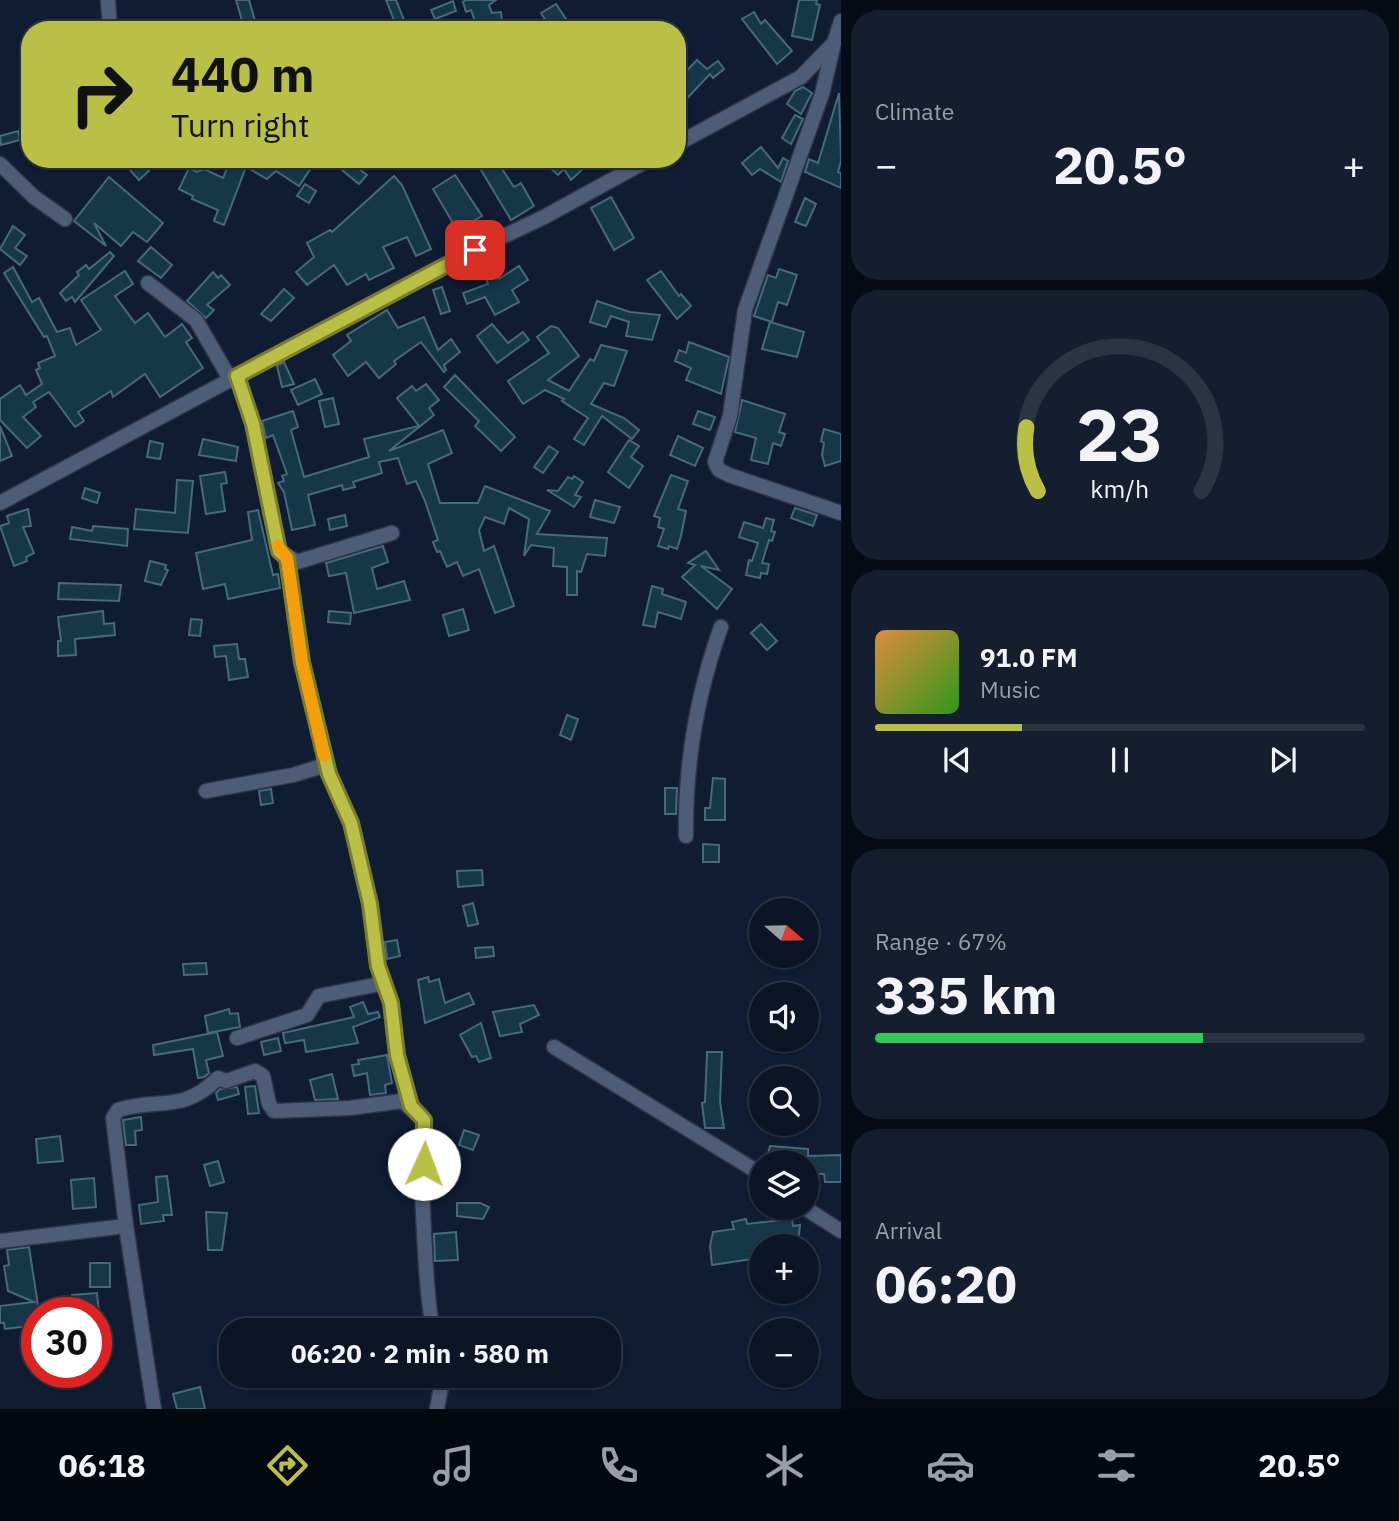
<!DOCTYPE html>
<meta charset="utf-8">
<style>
body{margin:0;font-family:"IBM Plex Sans",sans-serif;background:#141e2e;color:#f1f3f6;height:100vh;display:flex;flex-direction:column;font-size:26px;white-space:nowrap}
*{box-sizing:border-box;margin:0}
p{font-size:23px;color:#9a9fa7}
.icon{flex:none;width:38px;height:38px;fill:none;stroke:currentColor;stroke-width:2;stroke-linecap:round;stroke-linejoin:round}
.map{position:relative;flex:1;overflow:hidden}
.drawer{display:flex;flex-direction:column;gap:10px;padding:10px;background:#060c15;width:558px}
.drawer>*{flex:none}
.top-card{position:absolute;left:21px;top:21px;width:665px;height:147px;border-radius:28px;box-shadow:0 2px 5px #0004,0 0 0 2px #2b3443;background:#bac045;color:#111;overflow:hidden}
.needle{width:46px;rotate:110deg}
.fabs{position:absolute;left:749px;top:898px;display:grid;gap:14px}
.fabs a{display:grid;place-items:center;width:70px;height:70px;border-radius:50%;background:#0b1526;box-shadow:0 2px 5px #0004,0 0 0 2px #2b3443;font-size:35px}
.speed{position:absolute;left:21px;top:1297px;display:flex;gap:14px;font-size:35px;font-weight:700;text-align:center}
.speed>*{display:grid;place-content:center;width:91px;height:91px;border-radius:50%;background:#0b1526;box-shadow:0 2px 5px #0004,0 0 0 2px #2b3443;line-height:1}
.speed .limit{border:10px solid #d22;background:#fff;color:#111}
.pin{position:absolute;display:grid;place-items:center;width:60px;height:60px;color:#fff;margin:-30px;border-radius:14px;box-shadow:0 4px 10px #0006}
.me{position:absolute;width:77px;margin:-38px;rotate:2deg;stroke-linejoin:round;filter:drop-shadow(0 0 5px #0008)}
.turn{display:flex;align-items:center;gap:24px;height:147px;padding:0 35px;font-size:32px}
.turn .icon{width:91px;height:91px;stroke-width:2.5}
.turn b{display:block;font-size:49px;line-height:60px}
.big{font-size:52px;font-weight:700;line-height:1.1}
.drawer .widget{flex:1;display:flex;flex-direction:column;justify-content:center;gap:10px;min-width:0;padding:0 24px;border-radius:28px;background:#141e2e}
.drawer .dial{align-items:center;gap:0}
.dial svg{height:182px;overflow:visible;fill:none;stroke:#2b3443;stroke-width:7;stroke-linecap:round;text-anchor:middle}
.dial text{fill:#f1f3f6;stroke:none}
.song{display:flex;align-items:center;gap:21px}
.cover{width:84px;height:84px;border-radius:10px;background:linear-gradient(135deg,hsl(30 70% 55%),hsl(110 70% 35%))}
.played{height:7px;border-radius:4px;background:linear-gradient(90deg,#bac045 30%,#2b3443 30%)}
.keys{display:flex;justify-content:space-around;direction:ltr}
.heat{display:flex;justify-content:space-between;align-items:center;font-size:38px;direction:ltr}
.charge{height:10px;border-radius:5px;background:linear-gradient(90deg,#34c759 67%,#2b3443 0)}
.trip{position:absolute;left:219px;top:1318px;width:402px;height:70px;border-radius:28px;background:#0b1526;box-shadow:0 2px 5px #0004,0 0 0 2px #2b3443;font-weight:700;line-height:70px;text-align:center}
.dock{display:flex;height:112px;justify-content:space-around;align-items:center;background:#04080f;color:#9a9fa7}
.dock .icon{width:49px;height:49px}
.dock .current{color:#bac045}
.dock b{font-size:32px;color:#f1f3f6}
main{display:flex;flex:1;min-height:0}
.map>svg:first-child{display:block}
.building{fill:#153747;stroke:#47697b;stroke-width:2}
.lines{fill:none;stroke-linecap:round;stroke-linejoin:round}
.street-casing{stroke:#2f3447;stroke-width:17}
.street{stroke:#4d5d78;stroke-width:14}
.route-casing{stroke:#797d2d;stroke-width:18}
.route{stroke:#bac045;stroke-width:12}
.slow{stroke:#f59e0b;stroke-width:12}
</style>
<main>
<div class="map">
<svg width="841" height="1409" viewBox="0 0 841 1409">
<rect width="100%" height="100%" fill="#0f1c32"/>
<!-- building -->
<g class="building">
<path d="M236 0H249L255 21 243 24Z"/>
<path d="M386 0H396L408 30H398Z"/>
<path d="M466 0H496L489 5 492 13 501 12 502 23 485 26V21L476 24 471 10 466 12 463 2Z"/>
<path d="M799 0H817L816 4 820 5 812 40 792 36Z"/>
<path d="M453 1 456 11 435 19 431 10Z"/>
<path d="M556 4 568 22 565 24 568 30H533L546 21 541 13Z"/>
<path d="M754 12 761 24 765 20 792 51 777 64 742 19Z"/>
<path d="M697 60 707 69 718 61 724 69 713 78 710 74 677 109V81Z"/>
<path d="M803 87 812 93 801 114 787 104 795 91Z"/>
<path d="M839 93 841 161 838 172 841 173V188L805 172 809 159 818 163Z"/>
<path d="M795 115 803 119 791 144 782 138Z"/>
<path d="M18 131 20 140 1 145 0 136Z"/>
<path d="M761 147 778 168 783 158 788 161 781 182 760 169 752 175 742 163Z"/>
<path d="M120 159H138L149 171 139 180Z"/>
<path d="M231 159H317L299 186 276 171 267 179 246 167 224 225 214 221 218 210 192 199 193 196 179 189 189 168 197 172 204 169 223 178Z"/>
<path d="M540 159H579L586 166 571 180 564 169 558 175Z"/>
<path d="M496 160 514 187 521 183 534 206 511 220 481 170Z"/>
<path d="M349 161 367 175 359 184 342 170Z"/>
<path d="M455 175 482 216 457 230 433 189Z"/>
<path d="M394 176 402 185 431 249 416 256 407 237 383 247 394 268 369 280 366 274 347 285 334 265 307 285 296 272 314 257 307 243 330 230 332 232Z"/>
<path d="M109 177 163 223 147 242 133 232 121 246 94 223 106 246 74 221Z"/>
<path d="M305 184 316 191 309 203 297 196Z"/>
<path d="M611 197 634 238 614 250 591 208Z"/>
<path d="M805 198 816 204 806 226 795 222Z"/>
<path d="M13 226 25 235 15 248 27 256 20 265 0 249Z"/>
<path d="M151 247 172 265 161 278 138 261Z"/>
<path d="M110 252 114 256 75 302 72 297 66 301 60 293 79 275 77 272 86 265 89 269Z"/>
<path d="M492 258 499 279 519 266 528 280 512 290 519 302 495 315 485 297 467 304 463 293 488 284 480 262Z"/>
<path d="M13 267 32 302 39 298 57 332 70 328 76 345 101 330 81 300 125 271 133 284 115 296 135 323 148 313 165 337 182 324 192 338 186 342 203 368 160 397 145 374 113 397 111 391 78 412 84 421 75 427 49 392 33 402 36 407 23 417 41 436 27 448 0 420V399L20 385 26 395 42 384 36 370 40 368 38 363 55 356 47 336 44 337 4 273Z"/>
<path d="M779 269 797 275 787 305 778 302 772 322 754 316 768 275 776 278Z"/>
<path d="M661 271 679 296 681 294 691 306 677 319 647 280Z"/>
<path d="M213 272 218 278 221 275 230 285 207 305 214 310 206 318 187 301Z"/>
<path d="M442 287 450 311 441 314 433 290Z"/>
<path d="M284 289 294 298 271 321 261 314Z"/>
<path d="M597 301 630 312 660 315 652 340 626 336 629 322 611 316 606 327 590 322Z"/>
<path d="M387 310 398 328 424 317 438 350 451 339 460 352 444 365 446 370 444 372 421 342 394 361 396 364 379 378 366 362 348 376 333 355 351 341 347 335Z"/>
<path d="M770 322 804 332 797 357 762 349Z"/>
<path d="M492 324 508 343 523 332 529 340 497 363 477 336Z"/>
<path d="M551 326 558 328 579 356 548 380 569 391 590 359 594 361 601 345 627 351 614 386 604 383 591 404 624 418 639 430 632 439 602 416 584 445 574 439 588 418 562 401 564 399 545 390 523 404 508 381 549 353 537 337Z"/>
<path d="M689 342 729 357 721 394 686 380 691 368 675 361 679 350 686 353Z"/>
<path d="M284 362 294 384 282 387 277 366Z"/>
<path d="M455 375 515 437 501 451 475 426 479 421 444 387Z"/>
<path d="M315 379 322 394 298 405 291 390Z"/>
<path d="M426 384 439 400 429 408 434 415 389 451 443 430 452 453 428 464 440 503H478L485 486 550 511 537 534 607 538 605 556 587 554 581 572 577 571V595H567V567L553 566 554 548 531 545 524 556 529 519 509 508 504 524 485 517 479 530 484 551 494 546 514 606 495 613 479 569 463 576 457 562 447 567 440 551 437 552 433 542 438 540 425 501 416 481 407 484 398 458 379 462 382 473 353 482 355 487 343 490 342 485 308 495 315 525 292 530 284 492 278 483 284 481 282 476 287 474 273 435 266 438 262 421 293 411 298 427 291 430 304 477 369 457 364 439 419 426 397 398 412 386 416 391Z"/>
<path d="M333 398 339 424 325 427 319 401Z"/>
<path d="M742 400 785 414 779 432 785 434 781 446 773 443 768 464 751 460 756 438 735 432Z"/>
<path d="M698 411 715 417 710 430 693 424Z"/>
<path d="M0 426 12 456 0 461Z"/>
<path d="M824 429 841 434V461L825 466 822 455 824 443 821 441Z"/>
<path d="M678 436 703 448 695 466 670 455Z"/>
<path d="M203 439 238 447 236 461 199 455Z"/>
<path d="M629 440 639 446 631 457 643 466 629 488 608 472Z"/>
<path d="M150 441 163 444 160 459 147 457Z"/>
<path d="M549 446 558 452 543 473 534 467Z"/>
<path d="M225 472 227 483 221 484 225 511 206 514 200 476Z"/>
<path d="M671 475 688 481 678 509 686 511 681 536 677 549 669 546 668 549 658 546 664 529 658 527 660 518 654 516Z"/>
<path d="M574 476 583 482 575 495 581 497 574 507 547 490 558 491 568 477 572 479Z"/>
<path d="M177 480 193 481 188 533 134 529 136 509 175 513Z"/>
<path d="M85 488 100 493 97 503 82 498Z"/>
<path d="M595 500 620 507 614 523 590 517Z"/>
<path d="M795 508 817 515 813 526 791 518Z"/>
<path d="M28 509 31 526 23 527 34 553 26 557 27 561 14 566 0 526 9 523 7 516Z"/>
<path d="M258 510 273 575 278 574 280 588 228 599 225 584 203 589 196 553 252 540 248 512Z"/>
<path d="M345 515 347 526 330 530 328 519Z"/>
<path d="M766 518 774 520 771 531 775 532 772 541 769 540 762 563 769 564 767 574 761 573 760 578 746 575 749 560 752 561 758 543 739 537 744 522 763 528Z"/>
<path d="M93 526 128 529 127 546 70 539 72 527 92 531Z"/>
<path d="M383 546 388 562 372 568 377 589 404 581 410 600 354 613 346 573 329 576 326 563Z"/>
<path d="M706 551 719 570 701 566 732 589 717 609 682 577 695 565 688 563Z"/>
<path d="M150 561 166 565 165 569 168 570 161 585 145 581Z"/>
<path d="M59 583 121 585 119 601 58 599Z"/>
<path d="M652 586 663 589 662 594 686 602 681 619 658 612 655 627 643 625Z"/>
<path d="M463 609 469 630 449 636 443 615Z"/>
<path d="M103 611 104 624 114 623 115 635 75 639 76 655 58 656V641H61L58 617Z"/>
<path d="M329 611 351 613 350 624 328 622Z"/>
<path d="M191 619 202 620 200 636 189 635Z"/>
<path d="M761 624 777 641 767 650 751 633Z"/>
<path d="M237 644 239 659H245L248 677 229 680 226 656 215 657 214 646Z"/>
<path d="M567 715 578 719 571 740 560 735Z"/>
<path d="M713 778 725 779V820H705V808H710Z"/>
<path d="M665 788H677L676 814H665Z"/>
<path d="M271 789 273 803 261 805 259 791Z"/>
<path d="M703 844 719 845V862H703Z"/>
<path d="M482 870 483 885 458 887 457 871Z"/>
<path d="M473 903 478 924 468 926 463 906Z"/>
<path d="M397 940 400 956 387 959 385 942Z"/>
<path d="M493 947 494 956 476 958 475 948Z"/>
<path d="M206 963 207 974 184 975 183 964Z"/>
<path d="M428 977 429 982 439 979 445 1003 469 993 474 1004 425 1023 418 980Z"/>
<path d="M363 1002 368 1014 378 1012 380 1017 353 1027 358 1043 306 1052 304 1040 285 1043 283 1033 354 1017 350 1007Z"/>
<path d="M534 1005 539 1015 520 1024 522 1032 500 1036 493 1012Z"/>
<path d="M229 1009 230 1014 238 1013 240 1027 208 1033 205 1016Z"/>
<path d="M481 1023 491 1058 479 1062 476 1056 472 1057 460 1035Z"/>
<path d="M217 1032 223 1056 206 1060 209 1073 204 1077 198 1078 193 1049 154 1055 153 1045Z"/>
<path d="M278 1038 281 1051 264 1055 261 1042Z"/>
<path d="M707 1052H722L720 1102 724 1128H705L702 1103 705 1102Z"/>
<path d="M387 1055 392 1083 385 1085 386 1093 370 1095 367 1073 354 1076 352 1065 359 1064 358 1060Z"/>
<path d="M332 1074 338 1099 315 1100 310 1080Z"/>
<path d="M255 1086 259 1113 248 1114 245 1087Z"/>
<path d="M237 1087 239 1094 218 1100 216 1093 220 1089Z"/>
<path d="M141 1117 142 1130 135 1131 136 1145H126L123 1120Z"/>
<path d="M464 1130 479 1135 473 1150 459 1145Z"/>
<path d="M60 1136 63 1161 38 1163 36 1139Z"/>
<path d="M770 1146 808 1149V1156L841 1155V1182H825L824 1174H807V1162H766Z"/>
<path d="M218 1161 224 1182 210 1186 204 1165Z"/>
<path d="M167 1176 172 1215H163L164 1221 141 1224 139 1205 158 1202 156 1177Z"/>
<path d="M94 1178 96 1207 73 1209 71 1180Z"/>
<path d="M457 1203H480L489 1207 483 1219 457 1216Z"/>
<path d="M206 1212 227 1213 222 1250H208Z"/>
<path d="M746 1219 747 1224 792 1219 793 1226 800 1225 798 1246H761V1252L751 1254 752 1259 712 1265 710 1246 713 1232 734 1229 732 1222Z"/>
<path d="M456 1232 458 1260 435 1261 434 1234Z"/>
<path d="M29 1247 39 1312H37V1325L5 1329 4 1323H0V1306L34 1302 8 1291 4 1266 9 1265 7 1250Z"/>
<rect x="90" y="1263" width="20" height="24"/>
<path d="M97 1293 99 1312H73L72 1295Z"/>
<path d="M200 1387 205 1409H177L173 1394Z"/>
</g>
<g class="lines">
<!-- street casing -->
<g class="street-casing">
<g id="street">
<path d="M108 0 110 30"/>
<path d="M834 43 822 94 745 310 730 416 715 462 719 470 729 475 841 513"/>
<path d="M677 144 801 77 834 43 841 21"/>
<path d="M0 164 34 197 65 219"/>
<path d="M148 283 196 320 230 379"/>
<path d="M237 376 253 424 279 551 297 562 392 533"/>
<path d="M0 503 452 261 544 217 650 159"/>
<path d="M287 558 301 662 329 774 351 823 370 904 378 966 391 1003 397 1055 411 1106"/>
<path d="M206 791 293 775 326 765"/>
<path d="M686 836C685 765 697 694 721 627"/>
<path d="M237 1038 307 1015 319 996 385 983"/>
<path d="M554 1047 761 1174"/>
<path d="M805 1208 841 1231"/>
<path d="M0 1241 126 1226"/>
<path d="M154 1409 126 1226 113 1118 118 1110C159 1097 182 1114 218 1078L226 1081 255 1071 263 1076 269 1104 274 1111 350 1108 402 1101 424 1120C426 1143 421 1167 422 1190 423 1210 427 1322 435 1330"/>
<path d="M437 1409 443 1376"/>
</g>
</g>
<!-- street -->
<use href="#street" class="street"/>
</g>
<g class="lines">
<!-- route casing -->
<g class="route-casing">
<path id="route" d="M424 1164V1120L411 1106 397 1055 391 1003 378 966 370 904 351 823 329 774 302 662 287 558 279 551 253 424 237 376 475 250"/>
</g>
<!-- route -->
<use href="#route" class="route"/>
<!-- slow -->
<path class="slow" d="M278 546 287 558 302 662 324 756"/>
</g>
</svg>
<div class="fabs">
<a><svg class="needle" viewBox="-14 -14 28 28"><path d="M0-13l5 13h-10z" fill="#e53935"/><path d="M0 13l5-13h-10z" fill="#9a9fa7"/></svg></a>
<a><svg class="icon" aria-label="sound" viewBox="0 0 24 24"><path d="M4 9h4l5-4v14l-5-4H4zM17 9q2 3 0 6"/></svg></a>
<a><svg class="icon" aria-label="search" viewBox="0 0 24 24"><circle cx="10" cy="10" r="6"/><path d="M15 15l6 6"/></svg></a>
<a><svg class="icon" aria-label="layers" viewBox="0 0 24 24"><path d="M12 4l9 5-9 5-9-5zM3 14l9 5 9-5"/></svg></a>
<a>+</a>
<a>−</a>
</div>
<div class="speed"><div class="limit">30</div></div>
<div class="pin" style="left:475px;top:250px;background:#d93025"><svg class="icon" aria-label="arrive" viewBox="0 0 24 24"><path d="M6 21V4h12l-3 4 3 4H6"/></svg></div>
<svg class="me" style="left:424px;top:1164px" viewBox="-20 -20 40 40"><circle r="19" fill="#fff"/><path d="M0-13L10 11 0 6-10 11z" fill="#bac045"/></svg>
<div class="trip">06:20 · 2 min · 580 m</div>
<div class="top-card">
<div class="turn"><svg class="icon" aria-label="right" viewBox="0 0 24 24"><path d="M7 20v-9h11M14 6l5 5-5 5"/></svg><div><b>440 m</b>Turn right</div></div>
</div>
</div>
<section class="drawer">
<div class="widget"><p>Climate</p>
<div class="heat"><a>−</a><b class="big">20.5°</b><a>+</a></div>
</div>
<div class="widget dial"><svg viewBox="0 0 100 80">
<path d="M14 69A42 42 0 1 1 86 69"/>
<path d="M14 69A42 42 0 0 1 9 41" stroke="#bac045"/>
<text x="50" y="56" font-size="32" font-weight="700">23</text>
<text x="50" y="72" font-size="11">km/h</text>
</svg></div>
<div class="widget">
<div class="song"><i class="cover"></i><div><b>91.0 FM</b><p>Music</p></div></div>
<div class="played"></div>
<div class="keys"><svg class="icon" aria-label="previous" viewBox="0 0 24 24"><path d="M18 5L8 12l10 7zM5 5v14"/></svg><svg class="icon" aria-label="pause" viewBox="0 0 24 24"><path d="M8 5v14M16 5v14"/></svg><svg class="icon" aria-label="next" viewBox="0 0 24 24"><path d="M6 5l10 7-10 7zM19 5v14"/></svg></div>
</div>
<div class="widget"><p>Range · 67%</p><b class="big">335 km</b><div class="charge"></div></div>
<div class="widget"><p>Arrival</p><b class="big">06:20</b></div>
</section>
</main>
<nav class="dock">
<b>06:18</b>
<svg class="icon current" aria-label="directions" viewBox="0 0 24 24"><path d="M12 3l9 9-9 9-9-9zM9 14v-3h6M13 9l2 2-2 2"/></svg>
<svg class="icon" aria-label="music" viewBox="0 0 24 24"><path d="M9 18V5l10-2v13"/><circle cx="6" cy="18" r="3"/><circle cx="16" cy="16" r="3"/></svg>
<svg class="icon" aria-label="phone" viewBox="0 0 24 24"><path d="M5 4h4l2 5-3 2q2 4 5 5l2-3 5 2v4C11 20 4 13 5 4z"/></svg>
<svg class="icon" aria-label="climate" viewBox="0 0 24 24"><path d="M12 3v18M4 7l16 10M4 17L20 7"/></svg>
<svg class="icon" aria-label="car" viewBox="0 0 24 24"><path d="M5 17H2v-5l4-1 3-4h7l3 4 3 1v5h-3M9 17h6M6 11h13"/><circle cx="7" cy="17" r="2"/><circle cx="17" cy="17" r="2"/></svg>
<svg class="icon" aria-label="filters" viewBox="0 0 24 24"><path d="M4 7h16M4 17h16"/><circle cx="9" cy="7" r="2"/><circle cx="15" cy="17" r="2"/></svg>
<b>20.5°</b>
</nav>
